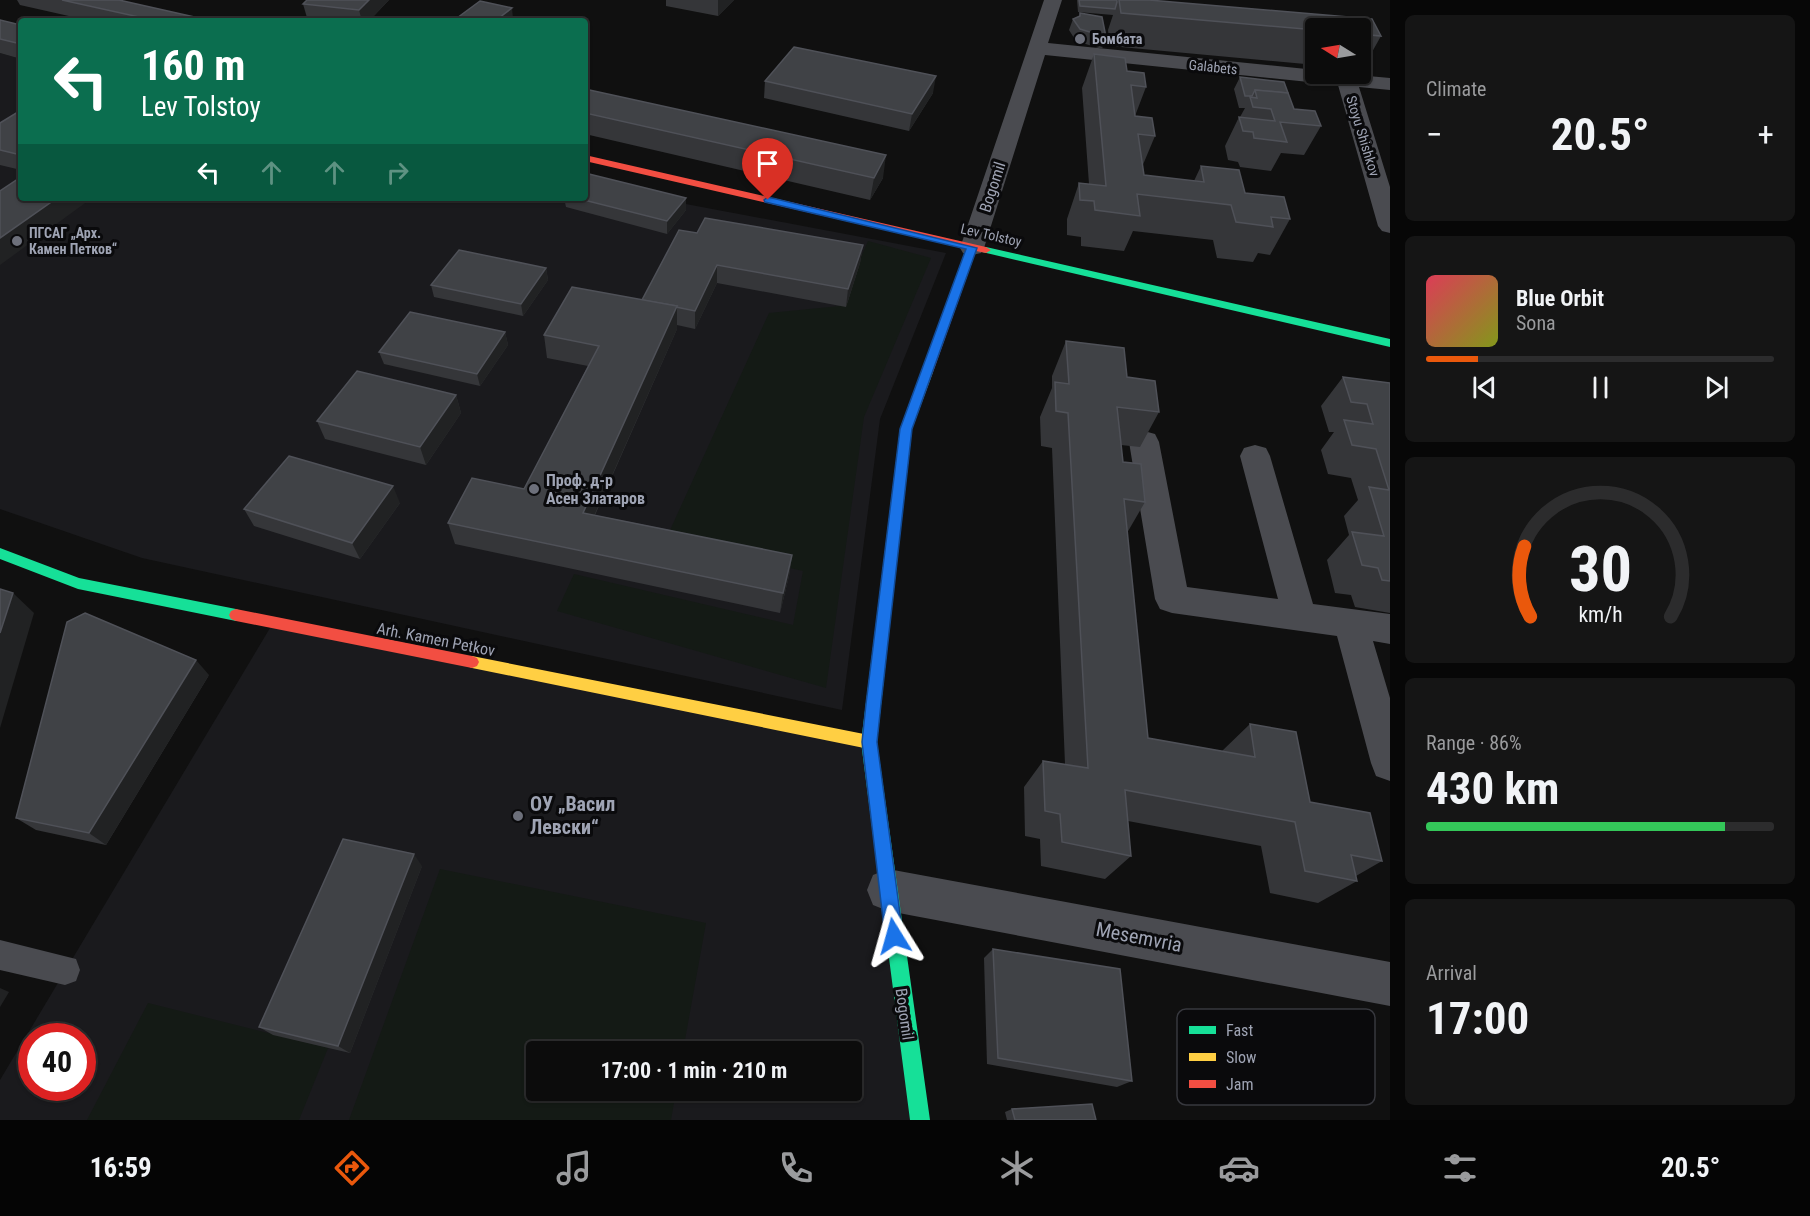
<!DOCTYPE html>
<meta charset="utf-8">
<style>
body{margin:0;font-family:"Roboto Condensed",sans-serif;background:#151515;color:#f1f3f6;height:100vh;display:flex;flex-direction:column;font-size:22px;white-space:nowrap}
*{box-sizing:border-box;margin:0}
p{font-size:20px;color:#9a9b9d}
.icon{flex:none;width:33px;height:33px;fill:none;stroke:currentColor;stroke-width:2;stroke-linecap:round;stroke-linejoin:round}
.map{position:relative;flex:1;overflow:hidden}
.drawer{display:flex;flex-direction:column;gap:15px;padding:15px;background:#070707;width:420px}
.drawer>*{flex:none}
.guide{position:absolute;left:18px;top:18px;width:570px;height:183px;border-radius:6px;box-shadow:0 2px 4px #0004,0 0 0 2px #2c2c2d;background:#0b6e4f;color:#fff;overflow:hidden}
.needle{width:39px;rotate:281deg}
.buttons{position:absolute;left:1305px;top:18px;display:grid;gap:12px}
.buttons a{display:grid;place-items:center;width:66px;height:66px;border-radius:6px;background:#0c0c0c;box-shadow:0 2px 4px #0004,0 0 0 2px #2c2c2d;font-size:30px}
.speed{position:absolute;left:18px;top:1023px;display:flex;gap:12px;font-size:30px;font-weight:700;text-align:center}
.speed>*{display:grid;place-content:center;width:78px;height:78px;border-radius:50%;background:#0c0c0c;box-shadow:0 2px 4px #0004,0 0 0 2px #2c2c2d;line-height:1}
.speed .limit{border:9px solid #d22;background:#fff;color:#111}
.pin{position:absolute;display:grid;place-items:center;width:51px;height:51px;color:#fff;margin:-62px -26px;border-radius:50% 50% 50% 0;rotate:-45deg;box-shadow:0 0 6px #0007}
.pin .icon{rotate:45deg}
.me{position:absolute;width:66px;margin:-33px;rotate:352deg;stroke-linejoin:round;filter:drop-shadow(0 0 4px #0008)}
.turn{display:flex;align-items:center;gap:21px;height:126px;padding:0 24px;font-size:27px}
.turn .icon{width:78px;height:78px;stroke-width:2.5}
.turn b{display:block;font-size:42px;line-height:51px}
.lanes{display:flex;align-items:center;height:57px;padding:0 24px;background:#0003;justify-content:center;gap:30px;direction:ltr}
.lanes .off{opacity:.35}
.big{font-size:45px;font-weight:700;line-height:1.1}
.drawer .widget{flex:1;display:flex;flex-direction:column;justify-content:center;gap:9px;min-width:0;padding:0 21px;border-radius:9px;background:#151515}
.drawer .dial{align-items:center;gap:0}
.dial svg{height:156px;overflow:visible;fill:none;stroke:#2c2c2d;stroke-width:7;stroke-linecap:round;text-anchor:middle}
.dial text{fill:#f1f3f6;stroke:none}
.song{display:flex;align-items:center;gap:18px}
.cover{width:72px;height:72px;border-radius:9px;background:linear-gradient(135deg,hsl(350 70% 55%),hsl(70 70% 35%))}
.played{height:6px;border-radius:3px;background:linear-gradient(90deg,#ea580c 15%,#2c2c2d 15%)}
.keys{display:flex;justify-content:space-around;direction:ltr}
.heat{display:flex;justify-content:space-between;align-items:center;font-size:33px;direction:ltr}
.charge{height:9px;border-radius:4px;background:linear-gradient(90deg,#34c759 86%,#2c2c2d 0)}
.trip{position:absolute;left:526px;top:1041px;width:336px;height:60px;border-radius:6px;background:#0c0c0c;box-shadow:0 2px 4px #0004,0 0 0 2px #2c2c2d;font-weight:700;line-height:60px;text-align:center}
.dock{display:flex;height:96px;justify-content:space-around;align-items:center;background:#050505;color:#9a9b9d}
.dock .icon{width:42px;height:42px}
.dock .on{color:#ea580c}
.dock b{font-size:27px;color:#f1f3f6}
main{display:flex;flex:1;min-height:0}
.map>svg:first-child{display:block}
.built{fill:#1a1a1d;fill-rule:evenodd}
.green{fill:#141a15}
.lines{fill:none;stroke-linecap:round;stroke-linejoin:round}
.lane{fill:#4a4b50;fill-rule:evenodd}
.street{fill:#4a4b50;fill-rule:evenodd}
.fast{fill:#16e098;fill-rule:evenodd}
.slow{fill:#ffcf43;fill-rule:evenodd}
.jam{fill:#f24e42;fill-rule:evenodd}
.wall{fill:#353639}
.shaded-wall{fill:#212223}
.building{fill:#404246;stroke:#4f5158;stroke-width:1.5}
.route{fill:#1a73e8;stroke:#114b97;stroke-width:1.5}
.poi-dot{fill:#6d707b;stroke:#0a0a0c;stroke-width:2}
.labels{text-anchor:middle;stroke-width:6;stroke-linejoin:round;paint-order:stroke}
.far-poi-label{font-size:14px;font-weight:bold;fill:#9fa4b4;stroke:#0a0a0c;text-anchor:start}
.far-street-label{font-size:14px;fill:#9fa4b4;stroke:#0a0a0c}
.street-label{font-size:16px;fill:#9fa4b4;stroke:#0a0a0c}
.poi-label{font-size:16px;font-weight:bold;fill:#9fa4b4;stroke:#0a0a0c;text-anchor:start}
.near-poi-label{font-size:20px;font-weight:bold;fill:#9fa4b4;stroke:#0a0a0c;text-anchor:start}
.near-street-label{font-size:20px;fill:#9fa4b4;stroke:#0a0a0c}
.key{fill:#0a0a0c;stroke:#37383e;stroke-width:1.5}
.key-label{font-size:16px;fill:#9fa4b4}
</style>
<main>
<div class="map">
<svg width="1390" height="1120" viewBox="0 0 1390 1120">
<rect width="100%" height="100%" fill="#101010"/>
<!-- built -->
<g class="built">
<path d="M0 53 21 59V198H585V185L946 253 880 419 842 710 142 558 0 509Z"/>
<path d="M273 623 869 742 920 1120H0V1080ZM32 1036H82V1088H32ZM537 1052H852V1090H537Z"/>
</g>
<!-- green -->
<g class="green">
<path d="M868 241 931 258 864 417 826 688 557 611 574 574 793 625 803 571 666 539 769 313 840 306Z"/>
<path d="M440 869 706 923 683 1051 537 1052V1090L676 1091 671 1120H349Z"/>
<path d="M148 1003 328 1048 299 1120H87Z"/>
</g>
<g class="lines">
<!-- lane -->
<path class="lane" d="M0 940 76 959 80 970 76 981 65 985 0 970Z"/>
<!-- street -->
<g class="street">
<path d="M1044 0H1062L1048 43 1316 70V74H1346L1390 78V90L1359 87 1390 187V233L1382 231 1378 226 1338 85 1045 55 984 248 981 253 972 255 963 253 960 248Z"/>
<path d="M1144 431 1155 434 1159 442 1187 587 1278 599 1240 456 1244 448 1255 445 1266 448 1270 456 1313 604 1390 614V644L1373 641 1390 698V781L1376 776 1371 763 1337 636 1172 613 1160 609 1155 599 1129 442 1133 434Z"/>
<path d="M888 869 1390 962V1006L888 911 873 905 867 890 873 875Z"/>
</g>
<!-- fast -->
<g class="fast">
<path d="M986 247 1390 339V347L982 252V248Z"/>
<path d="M0 548 79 578 236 609 241 611 243 615 241 619 236 621 78 589 0 559Z"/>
<path d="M883 617 888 619 890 623 877 742 930 1120H910L861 742 876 623 878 619Z"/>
</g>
<!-- slow -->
<g class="slow">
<path d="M927 368 933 372 912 429 890 623 888 627 883 629 878 627 876 623 900 429 921 372Z"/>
<path d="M472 656 869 735 874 737 877 742 874 747 869 749 472 668 467 666 465 662 467 658Z"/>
</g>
<!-- jam -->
<g class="jam">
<path d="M585 155 986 247 991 250 986 253 976 251 933 372 927 376 921 372 967 249 585 161Z"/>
<path d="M236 609 472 656 477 658 479 662 477 666 472 668 236 621 231 619 229 615 231 611Z"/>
</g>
</g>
<!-- wall -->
<g class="wall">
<path d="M17 0H119L209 21H91L20 5Z"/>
<path d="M389 0 369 21H308L303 4Z"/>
<path d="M666 0H734L718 16 666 6Z"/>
<path d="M1077 0H1117V2L1118 0H1149L1372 19 1381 36 1362 70 1360 69V28H1316V65L1110 46 1108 30 1113 15 1078 12Z"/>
<path d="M1080 13 1106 37 1102 49 1076 41 1069 30 1073 19 1079 16Z"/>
<path d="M0 20 21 25V59L0 53Z"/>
<path d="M1094 54 1127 71 1146 87 1135 116 1155 136 1142 167 1144 175 1194 181 1201 166 1290 219 1270 255 1258 253 1253 262 1217 258 1213 240 1133 231 1124 251 1081 246V237L1067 235V219L1079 183 1089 184 1082 88Z"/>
<path d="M1240 77 1321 126 1304 155 1281 153 1271 171 1240 167 1238 162 1228 160 1225 146 1239 117H1240L1245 108H1239L1234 89Z"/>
<path d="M765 81 933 93 909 131 764 98Z"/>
<path d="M585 89 883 178 870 200 585 134Z"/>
<path d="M21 110V170L0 165V123Z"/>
<path d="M564 198H686V210L667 234 566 207Z"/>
<path d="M697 233 863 245 860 263 846 307 717 283 695 329 677 325V329L595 515 792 555 789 576 780 613 455 544 448 523 524 489 588 366 547 358 544 335 642 300Z"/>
<path d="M546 268 548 280 523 316 434 297 431 285Z"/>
<path d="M505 332 508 345 480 386 384 364 379 352Z"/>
<path d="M1066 341 1127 377 1159 412 1140 447 1121 445 1123 462 1145 502 1127 533 1148 738 1222 751 1250 724 1310 802 1382 861 1356 876 1357 881 1318 903 1270 893 1261 846 1128 821 1131 856 1105 879 1041 866 1040 839 1025 836 1024 787 1043 761 1065 764 1052 448 1041 446 1040 417 1052 388V376Z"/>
<path d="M1343 377 1390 383V613L1355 607 1351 595 1335 593 1327 560 1349 535 1344 516 1358 500 1351 478 1328 474 1321 450 1334 432H1329L1321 406Z"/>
<path d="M456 395 461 413 426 465 325 439 317 421Z"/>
<path d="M400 503 360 559 254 526 244 509Z"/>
<path d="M209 675 106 845 36 830 16 818Z"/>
<path d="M422 866 350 1053 273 1035 259 1027Z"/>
<path d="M993 949 1132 1081 1117 1087 987 1064 984 958Z"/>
<path d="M1012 1109 1096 1120H1007L1005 1112Z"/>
</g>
<!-- shaded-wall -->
<g class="shaded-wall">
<path d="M369 0H389L369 21H362L359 10Z"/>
<path d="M718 0H734L718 16Z"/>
<path d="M512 8 513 19 511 21H495Z"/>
<path d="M936 76 933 93 909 131 912 114Z"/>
<path d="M886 155 883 178 870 200 874 178Z"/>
<path d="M57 198H92L0 265V238Z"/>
<path d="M686 198V210L667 234V221Z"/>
<path d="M863 245 860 263 846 307 848 289Z"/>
<path d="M717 265V283L695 329V311Z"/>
<path d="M546 268 548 280 523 316 521 304Z"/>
<path d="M677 306V329L586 534 583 513Z"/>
<path d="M505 332 508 345 480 386 477 374Z"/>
<path d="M456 395 461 413 426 465 420 447Z"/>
<path d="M393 486 400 503 360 559 352 543Z"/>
<path d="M792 555 789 576 780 613 783 593Z"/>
<path d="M13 593 34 613 0 728V633Z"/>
<path d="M196 660 209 675 106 845 89 833Z"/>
<path d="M414 854 422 866 350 1053 338 1046Z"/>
<path d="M0 988 9 992 0 1007Z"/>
</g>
<!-- building -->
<g class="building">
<path d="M62 0H119L208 20 206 21H157Z"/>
<path d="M307 0H369L359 10 303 4Z"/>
<path d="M1079 0H1117V2L1115 9 1080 6Z"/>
<path d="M1119 0H1149L1372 19 1381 36 1360 34V28H1316V30L1121 13Z"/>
<path d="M480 1 512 8 495 21H453Z"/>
<path d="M1080 13 1102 17 1106 37 1080 29 1073 19 1080 16Z"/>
<path d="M0 20 21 25V44L0 39Z"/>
<path d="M794 47 936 76 912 114 765 81Z"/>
<path d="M1094 54 1125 58 1127 71 1144 73 1146 87 1131 85 1135 116 1152 118 1155 136 1138 134 1144 175 1204 182 1201 166 1239 170 1245 193 1284 197 1290 219 1271 217 1273 227 1236 222 1231 205 1137 194 1140 216 1095 210 1094 201 1080 200 1079 183 1106 186Z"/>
<path d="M1240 77 1284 82 1288 93 1255 90 1252 96H1245Z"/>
<path d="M585 89 886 155 874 178 585 113Z"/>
<path d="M1255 90 1288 93 1294 109 1315 111 1321 126 1280 122 1287 142 1254 138 1253 132 1243 131 1239 117 1275 121 1271 109 1253 107 1250 97 1257 98Z"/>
<path d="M21 110V155L0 150V123Z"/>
<path d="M585 173 686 198 667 221 576 198H585Z"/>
<path d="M21 177V198H57L0 238V191Z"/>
<path d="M705 218 863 245 848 289 717 265 695 311 676 307 677 306 642 300 679 230 697 233Z"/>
<path d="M459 250 546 268 521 304 431 285Z"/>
<path d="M572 287 677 306 583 513 792 555 783 593 448 523 472 478 524 489 599 346 544 335Z"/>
<path d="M410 312 505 332 477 374 379 352Z"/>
<path d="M1066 341 1124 348 1127 377 1155 381 1159 412 1117 407 1123 462 1141 464 1145 502 1124 499 1148 738 1255 757 1250 724 1296 732 1310 802 1370 813 1382 861 1351 855 1357 881 1305 871 1295 822 1125 790 1131 856 1062 842 1060 814 1045 811 1043 761 1088 768 1068 413 1056 411 1055 382 1069 384Z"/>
<path d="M357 371 456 395 420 447 317 421Z"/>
<path d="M1343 377 1390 383V581L1382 580 1378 568 1362 565 1352 532 1384 536 1369 487 1389 490 1376 449 1352 445 1344 420 1373 424 1367 404 1351 402Z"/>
<path d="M289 456 393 486 352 543 244 509Z"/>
<path d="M0 589 13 593 0 633Z"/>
<path d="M85 613 196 660 89 833 16 818 67 622Z"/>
<path d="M343 839 414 854 338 1046 259 1027Z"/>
<path d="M993 949 1120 969 1132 1081 998 1058Z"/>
<path d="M1092 1104 1096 1120H1015L1012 1109Z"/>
</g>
<!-- route -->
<path class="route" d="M768 197 977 248 912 429 881 704 877 742 903 936 901 943 894 945 888 943 885 936 862 742 866 704 900 429 966 249 765 202 764 200Z"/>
<!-- markers -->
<g class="poi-dot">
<circle cx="1080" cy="39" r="6"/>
<circle cx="17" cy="241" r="6"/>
<circle cx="534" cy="489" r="6"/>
<circle cx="518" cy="816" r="6"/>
</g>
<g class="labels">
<!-- far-poi labels -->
<g class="far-poi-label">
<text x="1092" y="44">Бомбата</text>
<text x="29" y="238">ПГСАГ „Арх.<tspan x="29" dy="16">Камен Петков“</tspan></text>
</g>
<!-- far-street labels -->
<g class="far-street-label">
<text transform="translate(1213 67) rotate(6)" y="5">Galabets</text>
<text transform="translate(1363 136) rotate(73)" y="5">Stoyu Shishkov</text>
<text transform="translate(991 235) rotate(13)" y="5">Lev Tolstoy</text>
</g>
<!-- street labels -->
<g class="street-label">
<text transform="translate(992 187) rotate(-72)" y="6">Bogomil</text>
<text transform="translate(436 639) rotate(11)" y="6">Arh. Kamen Petkov</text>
<text transform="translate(905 1014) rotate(82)" y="6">Bogomil</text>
</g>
<!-- poi labels -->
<g class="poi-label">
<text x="546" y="486">Проф. д-р<tspan x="546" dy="18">Асен Златаров</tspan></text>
</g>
<!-- near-poi labels -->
<g class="near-poi-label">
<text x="530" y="811">ОУ „Васил<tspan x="530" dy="23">Левски“</tspan></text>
</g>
<!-- near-street labels -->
<g class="near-street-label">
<text transform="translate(1139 937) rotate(11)" y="7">Mesemvria</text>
</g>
</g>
<!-- legend -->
<rect x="1177" y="1009" width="198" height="96" rx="9" class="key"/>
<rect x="1189" y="1026" width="27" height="8" fill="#16e098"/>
<rect x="1189" y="1053" width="27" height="8" fill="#ffcf43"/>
<rect x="1189" y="1080" width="27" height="8" fill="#f24e42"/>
<g class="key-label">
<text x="1226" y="1036">Fast</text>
<text x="1226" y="1063">Slow</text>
<text x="1226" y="1090">Jam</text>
</g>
</svg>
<div class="buttons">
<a><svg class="needle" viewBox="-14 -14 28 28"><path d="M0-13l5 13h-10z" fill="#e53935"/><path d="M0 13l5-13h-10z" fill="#9a9b9d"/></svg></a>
</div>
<div class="speed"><div class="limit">40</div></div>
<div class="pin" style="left:768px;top:200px;background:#d93025"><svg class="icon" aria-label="arrive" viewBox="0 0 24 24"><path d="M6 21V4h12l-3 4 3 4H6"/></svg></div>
<svg class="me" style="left:894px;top:936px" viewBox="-20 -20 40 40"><path d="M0-17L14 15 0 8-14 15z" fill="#1a73e8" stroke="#fff" stroke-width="4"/></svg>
<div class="trip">17:00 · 1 min · 210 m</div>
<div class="guide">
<div class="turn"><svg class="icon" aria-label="left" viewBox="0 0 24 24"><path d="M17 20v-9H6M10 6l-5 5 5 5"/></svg><div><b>160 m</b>Lev Tolstoy</div></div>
<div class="lanes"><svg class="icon" aria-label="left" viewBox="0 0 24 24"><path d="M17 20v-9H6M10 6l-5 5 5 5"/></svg><svg class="icon off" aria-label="ahead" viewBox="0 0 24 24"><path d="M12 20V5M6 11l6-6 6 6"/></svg><svg class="icon off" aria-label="ahead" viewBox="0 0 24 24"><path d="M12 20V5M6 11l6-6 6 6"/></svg><svg class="icon off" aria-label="right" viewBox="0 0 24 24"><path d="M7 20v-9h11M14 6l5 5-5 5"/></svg></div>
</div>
</div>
<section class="drawer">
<div class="widget"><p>Climate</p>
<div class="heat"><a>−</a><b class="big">20.5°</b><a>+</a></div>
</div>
<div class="widget">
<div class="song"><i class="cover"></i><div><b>Blue Orbit</b><p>Sona</p></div></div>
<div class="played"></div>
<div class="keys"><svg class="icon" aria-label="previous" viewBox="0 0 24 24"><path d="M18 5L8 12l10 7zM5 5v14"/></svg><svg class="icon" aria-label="pause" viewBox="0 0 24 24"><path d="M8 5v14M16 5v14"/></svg><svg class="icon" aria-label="next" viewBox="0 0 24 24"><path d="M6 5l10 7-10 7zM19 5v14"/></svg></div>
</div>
<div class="widget dial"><svg viewBox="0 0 100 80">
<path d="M14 69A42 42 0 1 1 86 69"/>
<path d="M14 69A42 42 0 0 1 11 33" stroke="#ea580c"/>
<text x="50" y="56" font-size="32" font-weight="700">30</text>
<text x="50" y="72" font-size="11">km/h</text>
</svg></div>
<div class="widget"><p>Range · 86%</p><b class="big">430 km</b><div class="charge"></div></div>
<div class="widget"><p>Arrival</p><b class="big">17:00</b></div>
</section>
</main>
<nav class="dock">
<b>16:59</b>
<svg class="icon on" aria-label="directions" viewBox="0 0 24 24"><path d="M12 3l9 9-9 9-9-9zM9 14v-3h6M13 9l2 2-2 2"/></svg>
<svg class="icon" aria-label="music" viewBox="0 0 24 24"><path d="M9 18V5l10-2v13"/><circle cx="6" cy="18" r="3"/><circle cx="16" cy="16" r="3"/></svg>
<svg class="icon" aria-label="phone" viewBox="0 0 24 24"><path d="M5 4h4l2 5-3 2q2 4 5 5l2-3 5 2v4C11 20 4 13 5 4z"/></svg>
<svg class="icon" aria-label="climate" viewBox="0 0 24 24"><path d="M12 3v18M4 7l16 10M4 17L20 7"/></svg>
<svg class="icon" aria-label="car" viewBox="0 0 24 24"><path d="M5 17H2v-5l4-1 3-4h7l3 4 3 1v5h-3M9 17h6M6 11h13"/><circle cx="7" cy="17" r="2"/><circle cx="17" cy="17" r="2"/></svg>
<svg class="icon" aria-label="filters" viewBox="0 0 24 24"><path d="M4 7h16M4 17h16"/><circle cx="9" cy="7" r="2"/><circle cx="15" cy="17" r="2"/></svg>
<b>20.5°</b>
</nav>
